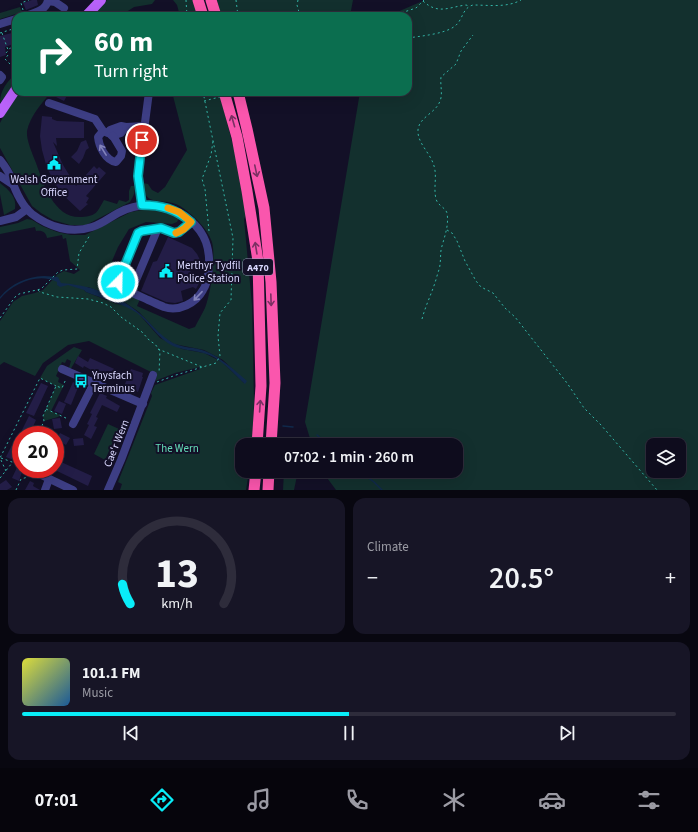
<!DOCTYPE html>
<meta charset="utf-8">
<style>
body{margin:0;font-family:"Source Sans 3",sans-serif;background:#171526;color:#f1f3f6;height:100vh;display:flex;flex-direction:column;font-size:15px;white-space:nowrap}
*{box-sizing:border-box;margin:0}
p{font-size:13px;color:#9b9ba4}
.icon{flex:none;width:22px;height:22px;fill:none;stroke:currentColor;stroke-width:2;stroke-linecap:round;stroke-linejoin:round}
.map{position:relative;height:490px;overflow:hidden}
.drawer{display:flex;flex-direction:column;gap:8px;padding:8px;background:#080710;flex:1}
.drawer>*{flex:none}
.guide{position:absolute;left:12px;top:12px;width:400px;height:84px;border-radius:12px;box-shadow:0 4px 16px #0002,0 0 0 1px #2e2c3b;background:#0b6e4f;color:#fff;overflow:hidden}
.fabs{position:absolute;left:646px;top:438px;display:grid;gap:8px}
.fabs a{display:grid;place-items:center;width:40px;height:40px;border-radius:8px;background:#0e0c1d;box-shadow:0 4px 16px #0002,0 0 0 1px #2e2c3b;font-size:20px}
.speed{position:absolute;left:12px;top:426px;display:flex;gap:8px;font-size:20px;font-weight:700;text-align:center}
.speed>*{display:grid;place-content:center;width:52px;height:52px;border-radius:50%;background:#0e0c1d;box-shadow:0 4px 16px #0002,0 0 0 1px #2e2c3b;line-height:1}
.speed .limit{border:6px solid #d22;background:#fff;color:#111}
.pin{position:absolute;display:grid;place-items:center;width:34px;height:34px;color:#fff;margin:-17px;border:2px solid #fff;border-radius:50%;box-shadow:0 1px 4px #0007}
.me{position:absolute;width:44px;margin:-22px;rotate:23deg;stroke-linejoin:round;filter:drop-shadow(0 0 3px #0008)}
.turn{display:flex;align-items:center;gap:14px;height:84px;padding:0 16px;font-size:18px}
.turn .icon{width:52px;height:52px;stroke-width:2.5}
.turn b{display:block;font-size:28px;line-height:34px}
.big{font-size:30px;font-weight:600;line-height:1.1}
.drawer .widget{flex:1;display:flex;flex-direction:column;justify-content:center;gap:6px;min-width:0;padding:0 14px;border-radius:12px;background:#171526}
.drawer .dial{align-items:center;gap:0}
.dial svg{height:104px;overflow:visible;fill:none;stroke:#2e2c3b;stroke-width:7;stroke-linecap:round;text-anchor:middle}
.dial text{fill:#f1f3f6;stroke:none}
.song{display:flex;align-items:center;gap:12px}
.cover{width:48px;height:48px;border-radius:6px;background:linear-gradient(135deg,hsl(60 70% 55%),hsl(210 70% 35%))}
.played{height:4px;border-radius:2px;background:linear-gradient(90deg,#09edf8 50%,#2e2c3b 50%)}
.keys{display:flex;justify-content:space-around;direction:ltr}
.heat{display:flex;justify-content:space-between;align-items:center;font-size:22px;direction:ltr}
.drawer .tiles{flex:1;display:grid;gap:8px;grid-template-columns:1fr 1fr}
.widget:last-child{grid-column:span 2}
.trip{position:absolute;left:235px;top:438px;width:228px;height:40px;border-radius:12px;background:#0e0c1d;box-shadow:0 4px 16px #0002,0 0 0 1px #2e2c3b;font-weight:600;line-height:40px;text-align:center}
.menu{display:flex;height:64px;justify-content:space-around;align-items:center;background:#06050c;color:#9b9ba4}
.menu .icon{width:28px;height:28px}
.menu .active{color:#09edf8}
.menu b{font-size:18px;color:#f1f3f6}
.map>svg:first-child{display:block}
.green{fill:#13302e;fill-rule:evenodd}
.water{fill:#10294b}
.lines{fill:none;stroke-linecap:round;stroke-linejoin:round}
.stream{stroke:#10294b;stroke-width:1.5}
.building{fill:#231d47}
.path{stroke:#33b5a7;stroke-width:1;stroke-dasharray:2 3;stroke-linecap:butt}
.minor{stroke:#3d3e84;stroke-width:8}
.major{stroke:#b962fa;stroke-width:10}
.highway{stroke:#fa56ad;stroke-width:11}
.path-bridge{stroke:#33b5a7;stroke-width:1;stroke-dasharray:2 3;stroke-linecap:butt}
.oneway{stroke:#7b3063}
.oneway2{stroke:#8383bb}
.route-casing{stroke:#069aa1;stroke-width:10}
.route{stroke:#09edf8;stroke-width:7}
.slow{stroke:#f59e0b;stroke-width:7}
.labels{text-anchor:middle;stroke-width:4;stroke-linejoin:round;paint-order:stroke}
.shield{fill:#131027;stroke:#9e9bbe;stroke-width:1}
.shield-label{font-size:10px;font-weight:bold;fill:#d9d7fe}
.poi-label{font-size:11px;fill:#d9d7fe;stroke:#131027;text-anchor:start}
.street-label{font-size:11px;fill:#d9d7fe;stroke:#131027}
.park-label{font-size:11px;fill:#64ddb8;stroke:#131027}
</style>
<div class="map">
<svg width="698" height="490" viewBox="0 0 698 490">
<rect width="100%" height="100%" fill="#131027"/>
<!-- green -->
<g class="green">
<path d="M107 0H155L152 4 134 7 120 16H91Z"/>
<path d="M173 0H193L198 16H180L177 5Z"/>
<path d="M217 0H353L350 16H221Z"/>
<path d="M425 0H698V490H336L322 471H456V445H312L305 422 360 92H408V16H388ZM653 445H679V471H653Z"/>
<path d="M20 7 22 12 0 19V13Z"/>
<path d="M16 73V83L0 103C0 90 7 82 16 73Z"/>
<path d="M19 92H51C42 103 30 116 27 131 26 140 33 155 36 163 44 185 54 219 82 217 97 216 97 212 104 200L117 204 119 200 126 202 129 200V191L131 186H134C136 192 133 197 130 202L86 225H70L53 220 41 213 32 206 0 148V123L10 104Z"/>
<path d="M172 92H219L235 153 246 215 244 219 252 305 254 402 252 445H242V471H249L246 490H120L122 484 118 482 152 396 151 393 155 385 200 369V367L175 373 155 381 157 374 149 371 89 341 68 345 43 363 35 376 4 362 0 365V321L13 302 22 296 35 293 43 290 58 274 64 271 74 274 80 270 70 261 66 238 63 239 62 235 47 238C46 232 42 230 36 231L35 227 0 234V227L18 223 27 219 32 220 42 226 57 232 71 235H85L131 212 142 210H152L174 215 179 218 177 222 172 224 146 222 129 229 118 247 112 261 116 264 115 269 120 271 115 283 140 299 137 306 189 329 195 327C198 321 202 314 205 308 211 293 216 257 212 242 207 227 192 214 180 206 171 200 159 203 150 199 144 195 143 189 143 183L148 184 152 190 158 193 165 187 187 150ZM88 287 120 299 139 312 162 336 174 344 204 350 223 360 246 382 244 383 222 362 204 353 182 349 160 338 138 313 125 305 117 304 86 292 84 290Z"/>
<path d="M0 183C9 190 17 197 15 209L4 215 0 194Z"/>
<path d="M74 347 82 350 70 370 69 368 71 361 67 359 65 363 62 362 56 376 59 378 58 382 64 385 51 411 60 415 58 417 44 421 43 416 56 386 40 378 47 366Z"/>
<path d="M108 424 119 429 105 460 94 454Z"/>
<path d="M284 471H298L294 490H283Z"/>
</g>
<!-- water -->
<path class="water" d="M44 276 58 277 61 283C88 285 117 294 139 313 151 323 159 335 173 343 183 348 195 347 205 351 222 358 234 370 247 381L245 384C232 372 220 357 203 353 193 350 182 350 173 346 157 338 150 323 137 313 124 304 101 298 86 292L84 290 68 285 60 287 57 285V282C39 272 13 283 0 299V297C12 283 26 277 44 276Z"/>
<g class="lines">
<!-- stream -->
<g class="stream">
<path d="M283 426 293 427"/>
<path d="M317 435 328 445"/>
<path d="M359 471 374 482 382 490"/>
</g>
</g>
<!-- building -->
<g class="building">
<path d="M32 0H37L38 5 26 10 23 3Z"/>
<path d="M16 32V43L5 47 6 55 0 57V36Z"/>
<path d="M57 92H69L64 101 54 96Z"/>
<path d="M42 116 52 117V119L57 121 84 122V138H56L57 146 53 142 63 165 76 186 94 166 97 169 99 167 106 173 86 196 89 198 86 203 88 204 80 211 61 193 56 185 47 168 42 150 40 136Z"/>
<path d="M86 140 89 148 86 150 83 158 79 164 71 157 77 151 81 142Z"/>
<path d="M168 237 192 248 197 254 200 260 187 269 201 279 196 289 193 287 181 291 183 301 175 303 166 302 141 291 153 262 157 261Z"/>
<path d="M78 356 88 362 90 358 121 372 117 380 95 370V372L84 366 83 368 75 363Z"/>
<path d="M131 369 143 373 142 377H143L138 392 136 391 135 394 127 390 129 385 125 384Z"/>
<path d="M73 382 79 385 71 405 64 402Z"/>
<path d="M41 383 48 386 34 416 26 413Z"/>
<path d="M100 393 107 396 106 398 120 406 117 412 102 405 96 417 98 418 94 426 97 427 91 439 84 435 89 425 87 424 92 414 90 413Z"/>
<path d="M59 401 66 404 62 414 54 411Z"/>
<path d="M29 416 36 420 29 435H21V444L14 460 6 457 16 437 18 438Z"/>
<path d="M60 418 62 428 54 429 52 419Z"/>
<path d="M60 433 70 438 66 445 57 440Z"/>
<path d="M83 438 84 445 74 446 73 439Z"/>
<path d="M21 459V469H23L19 481 12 478Z"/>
<path d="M61 462 92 476 88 486 55 470V463L60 466Z"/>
<path d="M6 480 12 487 7 490H0V484Z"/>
<path d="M30 481 34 483 33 486 40 490H25Z"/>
</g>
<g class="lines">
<!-- path -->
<g class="path">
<path d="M186 0 187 16"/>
<path d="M236 0 238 16"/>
<path d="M298 0 297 5 300 16"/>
<path d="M423 1C438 15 449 7 466 5L469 6"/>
<path d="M23 10 21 3 29 0"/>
<path d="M392 16 416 8 424 0"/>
<path d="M0 33 16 28"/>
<path d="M2 33 8 50"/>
<path d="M408 38C421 36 445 34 455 26 463 20 462 8 473 5 488 5 507 8 521 0"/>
<path d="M10 64 5 59 8 55 6 53 13 45 16 44"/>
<path d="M447 230 452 233 457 241 465 261 476 281 481 287 493 293 505 308 515 317 567 383 584 408 601 425 657 490"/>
<path d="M209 231 205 189 202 179 211 155 213 141"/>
<path d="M38 290 40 292 57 297 88 299 103 303 111 307 121 317 142 332 150 341 155 344 160 351 159 373"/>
<path d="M0 318 15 297 19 294 41 289 58 272 63 270 77 269 79 253 90 235"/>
<path d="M422 319C426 304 433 291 437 276 438 272 440 268 440 264 441 258 440 252 442 246 445 235 449 225 447 213 445 207 438 206 436 199 433 187 438 175 433 163 429 152 417 142 418 130 419 117 436 113 440 101 443 94 440 85 441 77L456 64 461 51 473 35"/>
<path d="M158 349 202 367"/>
<path d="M157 382 176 375 216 363 220 356 218 336 220 313 231 300 233 238 203 92"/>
<path d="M46 409 68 419"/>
<path d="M38 435 44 421 43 416 56 386 62 388 66 379"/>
<path d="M1 458 12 462 21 463"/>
<path d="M6 471 0 458 40 378 56 386"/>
<path d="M0 478 12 463"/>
<path d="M16 490 21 479 28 477 29 475"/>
</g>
<!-- minor -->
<g class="minor">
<path d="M48 1 55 2 64 8"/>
<path d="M25 16C34 13 46 11 48 0"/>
<path d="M0 24 16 19"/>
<path d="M0 75 2 77 0 80"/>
<path d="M49 103 95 119 103 131 108 133"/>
<path d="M121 126 126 127 121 133 112 136 109 133 110 130Z"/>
<path d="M126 127 144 126"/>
<path d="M103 131 98 137C99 146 105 160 116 162L121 156 122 151 113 136"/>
<path d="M0 160C4 165 9 172 11 178 15 190 22 206 32 214 49 227 71 234 92 227 102 224 109 218 118 213 142 200 171 203 191 221 206 234 210 249 209 267 208 275 208 283 203 290 196 303 179 312 164 307 159 305 153 302 148 300 142 297 136 295 131 292"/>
<path d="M0 176 12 184"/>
<path d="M142 205 138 176 149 92"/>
<path d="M0 221 16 217 27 209"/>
<path d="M158 228 142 231 138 233 118 282 119 287 131 292 158 228C162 228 164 229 168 231 179 235 184 229 191 222"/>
<path d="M62 369 143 404"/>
<path d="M73 424 94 383"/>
<path d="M35 472 73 490"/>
<path d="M45 490 49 479"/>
<path d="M108 490 121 460 153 375"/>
</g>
<!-- major -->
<g class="major">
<path d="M86 16 101 0"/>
<path d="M0 113 16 89"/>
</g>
<!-- highway -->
<g class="highway">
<path d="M198 0 203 16"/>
<path d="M211 0 216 16"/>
<path d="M224 92 237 137 247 191 258 261 261 386 257 445"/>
<path d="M238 92 247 129 264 208 271 282 275 383 271 445"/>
<path d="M254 490 256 471"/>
<path d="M268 490 269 471"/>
</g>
<!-- path-bridge -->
<path class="path-bridge" d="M204 101 239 92"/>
</g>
<!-- one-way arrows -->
<defs><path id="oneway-shaft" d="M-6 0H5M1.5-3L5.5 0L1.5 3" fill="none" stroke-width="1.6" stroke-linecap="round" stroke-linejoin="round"/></defs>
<g class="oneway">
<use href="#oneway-shaft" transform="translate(233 121) rotate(-106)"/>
<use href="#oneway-shaft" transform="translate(256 171) rotate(78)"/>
<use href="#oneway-shaft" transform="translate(256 248) rotate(-99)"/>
<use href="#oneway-shaft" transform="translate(271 300) rotate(88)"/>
<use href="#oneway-shaft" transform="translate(260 406) rotate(-86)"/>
</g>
<g class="oneway2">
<use href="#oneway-shaft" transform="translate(103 150) rotate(-122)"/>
<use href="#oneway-shaft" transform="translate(198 296) rotate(133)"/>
</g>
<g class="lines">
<!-- route casing -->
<g class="route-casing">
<path id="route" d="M118 282 138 233 142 231 161 228 174 233 179 232 191 222C176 209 161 205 142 205L138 176 142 140"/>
</g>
<!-- route -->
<use href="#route" class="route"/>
<!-- slow -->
<path class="slow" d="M168 208 179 212 191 222 184 229 176 233"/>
</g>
<!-- icons -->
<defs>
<g id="civic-bare" transform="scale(1.08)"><path d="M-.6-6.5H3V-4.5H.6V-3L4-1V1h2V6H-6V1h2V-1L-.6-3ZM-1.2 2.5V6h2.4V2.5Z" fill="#09edf8" stroke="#131027" stroke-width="2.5" paint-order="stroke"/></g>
<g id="bus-bare" transform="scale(1.08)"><path d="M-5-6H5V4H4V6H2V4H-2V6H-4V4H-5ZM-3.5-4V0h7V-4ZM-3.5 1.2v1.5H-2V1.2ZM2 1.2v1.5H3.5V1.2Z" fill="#09edf8" stroke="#131027" stroke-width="2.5" paint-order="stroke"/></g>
</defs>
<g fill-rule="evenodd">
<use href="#civic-bare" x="54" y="163"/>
<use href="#civic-bare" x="166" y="271"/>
<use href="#bus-bare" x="81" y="381"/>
</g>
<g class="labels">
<!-- shield labels -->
<rect class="shield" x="243" y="259" width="30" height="16" rx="3"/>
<g class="shield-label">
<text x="258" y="271">A470</text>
</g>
<!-- poi labels -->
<g class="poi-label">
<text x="54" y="183" text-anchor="middle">Welsh Government<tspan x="54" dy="13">Office</tspan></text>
<text x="177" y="269">Merthyr Tydfil<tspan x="177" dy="13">Police Station</tspan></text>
<text x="92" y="379">Ynysfach<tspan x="92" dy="13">Terminus</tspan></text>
</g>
<!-- street labels -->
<g class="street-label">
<text transform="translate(116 443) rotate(-68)" y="4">Cae'r Wern</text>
</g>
<!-- park labels -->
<g class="park-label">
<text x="177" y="452">The Wern</text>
</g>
</g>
</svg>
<div class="fabs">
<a><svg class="icon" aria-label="layers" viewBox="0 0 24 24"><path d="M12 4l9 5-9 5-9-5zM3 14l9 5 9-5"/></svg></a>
</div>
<div class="speed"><div class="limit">20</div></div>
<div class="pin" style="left:142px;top:140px;background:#d93025"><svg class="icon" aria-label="arrive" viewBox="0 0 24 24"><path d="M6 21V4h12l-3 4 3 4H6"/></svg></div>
<svg class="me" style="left:118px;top:282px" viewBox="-20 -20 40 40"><circle r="17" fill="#09edf8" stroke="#fff" stroke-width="3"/><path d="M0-11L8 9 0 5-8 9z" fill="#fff"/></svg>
<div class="trip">07:02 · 1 min · 260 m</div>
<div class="guide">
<div class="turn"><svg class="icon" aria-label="right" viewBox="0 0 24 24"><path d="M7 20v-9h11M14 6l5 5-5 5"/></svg><div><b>60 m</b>Turn right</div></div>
</div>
</div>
<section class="drawer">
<div class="tiles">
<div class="widget dial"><svg viewBox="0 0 100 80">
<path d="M14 69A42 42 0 1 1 86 69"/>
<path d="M14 69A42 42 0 0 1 8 54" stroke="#09edf8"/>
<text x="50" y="56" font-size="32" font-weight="700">13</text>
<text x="50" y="72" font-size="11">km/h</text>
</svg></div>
<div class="widget"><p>Climate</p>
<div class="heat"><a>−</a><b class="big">20.5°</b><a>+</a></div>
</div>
<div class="widget">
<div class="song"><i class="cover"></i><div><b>101.1 FM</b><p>Music</p></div></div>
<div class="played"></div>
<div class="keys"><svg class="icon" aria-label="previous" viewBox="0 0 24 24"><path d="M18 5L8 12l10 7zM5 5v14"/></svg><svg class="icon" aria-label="pause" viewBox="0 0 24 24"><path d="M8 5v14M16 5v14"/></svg><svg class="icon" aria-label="next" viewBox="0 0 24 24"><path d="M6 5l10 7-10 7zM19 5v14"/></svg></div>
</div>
</div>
</section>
<nav class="menu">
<b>07:01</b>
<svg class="icon active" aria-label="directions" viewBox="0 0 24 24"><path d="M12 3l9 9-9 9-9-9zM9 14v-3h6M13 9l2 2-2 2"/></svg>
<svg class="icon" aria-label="music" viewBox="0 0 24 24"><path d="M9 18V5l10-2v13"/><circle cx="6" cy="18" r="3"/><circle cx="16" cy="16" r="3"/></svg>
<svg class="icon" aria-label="phone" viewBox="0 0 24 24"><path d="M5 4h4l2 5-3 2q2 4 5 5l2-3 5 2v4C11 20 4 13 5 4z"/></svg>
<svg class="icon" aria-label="climate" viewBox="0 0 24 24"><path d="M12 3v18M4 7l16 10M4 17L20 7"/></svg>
<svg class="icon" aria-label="car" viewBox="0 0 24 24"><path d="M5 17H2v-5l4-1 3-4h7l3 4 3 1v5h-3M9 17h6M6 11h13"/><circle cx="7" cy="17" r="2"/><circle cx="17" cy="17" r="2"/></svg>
<svg class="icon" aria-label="filters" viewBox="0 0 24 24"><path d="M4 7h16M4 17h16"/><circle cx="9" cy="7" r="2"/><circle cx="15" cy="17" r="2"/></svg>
</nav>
